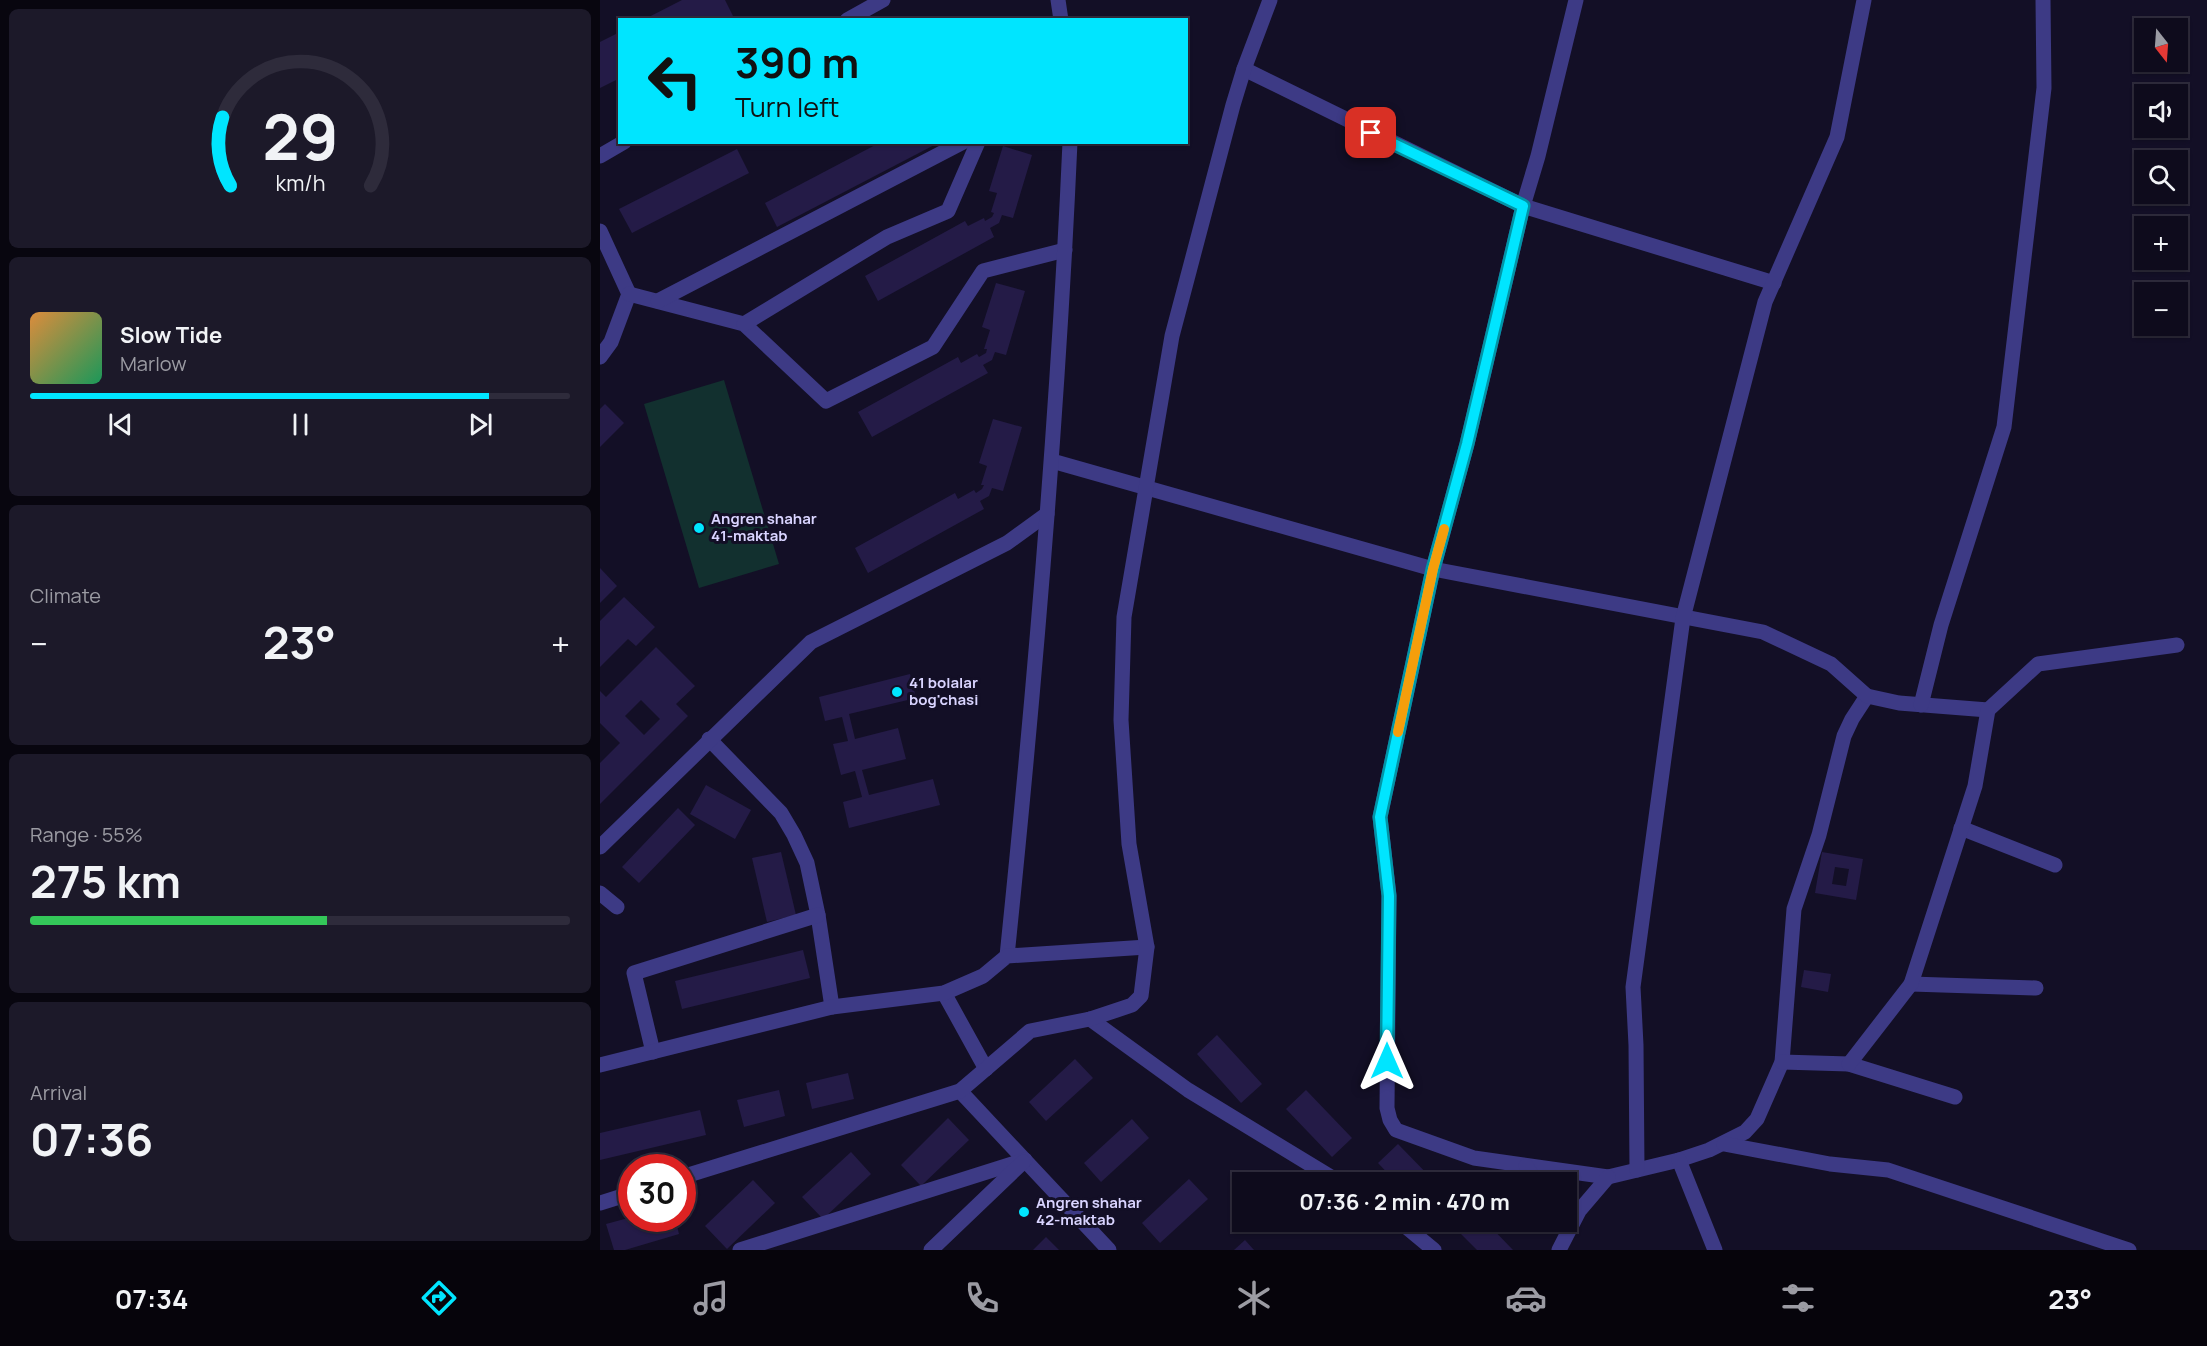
<!DOCTYPE html>
<meta charset="utf-8">
<style>
body{margin:0;font-family:Manrope,sans-serif;background:#1c1929;color:#f1f3f6;height:100vh;display:flex;flex-direction:column;font-size:22px;white-space:nowrap}
*{box-sizing:border-box;margin:0}
p{font-size:20px;color:#9b9ba3}
.icon{flex:none;width:33px;height:33px;fill:none;stroke:currentColor;stroke-width:2;stroke-linecap:round;stroke-linejoin:round}
.map{position:relative;flex:1;overflow:hidden}
.drawer{display:flex;flex-direction:column;gap:9px;padding:9px;background:#08060f;width:600px}
.drawer>*{flex:none}
.guide{position:absolute;left:18px;top:18px;width:570px;height:126px;border-radius:0px;box-shadow:0 2px 4px #0004,0 0 0 2px #2e2b3b;background:#00e5ff;color:#111;overflow:hidden}
.needle{width:39px;rotate:163deg}
.fabs{position:absolute;left:1534px;top:18px;display:grid;gap:12px}
.fabs a{display:grid;place-items:center;width:54px;height:54px;border-radius:0px;background:#0e0b1c;box-shadow:0 2px 4px #0004,0 0 0 2px #2e2b3b;font-size:30px}
.speed{position:absolute;left:18px;top:1154px;display:flex;gap:12px;font-size:30px;font-weight:700;text-align:center}
.speed>*{display:grid;place-content:center;width:78px;height:78px;border-radius:50%;background:#0e0b1c;box-shadow:0 2px 4px #0004,0 0 0 2px #2e2b3b;line-height:1}
.speed .limit{border:9px solid #d22;background:#fff;color:#111}
.pin{position:absolute;display:grid;place-items:center;width:51px;height:51px;color:#fff;margin:-26px;border-radius:12px;box-shadow:0 3px 9px #0006}
.me{position:absolute;width:66px;margin:-33px;rotate:0deg;stroke-linejoin:round;filter:drop-shadow(0 0 4px #0008)}
.turn{display:flex;align-items:center;gap:21px;height:126px;padding:0 18px;font-size:27px}
.turn .icon{width:78px;height:78px;stroke-width:2.5}
.turn b{display:block;font-size:42px;line-height:51px}
.big{font-size:45px;font-weight:700;line-height:1.1}
.drawer .widget{flex:1;display:flex;flex-direction:column;justify-content:center;gap:9px;min-width:0;padding:0 21px;border-radius:9px;background:#1c1929}
.drawer .dial{align-items:center;gap:0}
.dial svg{height:156px;overflow:visible;fill:none;stroke:#2e2b3b;stroke-width:7;stroke-linecap:round;text-anchor:middle}
.dial text{fill:#f1f3f6;stroke:none}
.song{display:flex;align-items:center;gap:18px}
.cover{width:72px;height:72px;border-radius:9px;background:linear-gradient(135deg,hsl(30 70% 55%),hsl(150 70% 35%))}
.played{height:6px;border-radius:3px;background:linear-gradient(90deg,#00e5ff 85%,#2e2b3b 85%)}
.keys{display:flex;justify-content:space-around;direction:ltr}
.heat{display:flex;justify-content:space-between;align-items:center;font-size:33px;direction:ltr}
.charge{height:9px;border-radius:4px;background:linear-gradient(90deg,#34c759 55%,#2e2b3b 0)}
.trip{position:absolute;left:632px;top:1172px;width:345px;height:60px;border-radius:0px;background:#0e0b1c;box-shadow:0 2px 4px #0004,0 0 0 2px #2e2b3b;font-weight:700;line-height:60px;text-align:center}
.tabs{display:flex;height:96px;justify-content:space-around;align-items:center;background:#06040b;color:#9b9ba3}
.tabs .icon{width:42px;height:42px}
.tabs .current{color:#00e5ff}
.tabs b{font-size:27px;color:#f1f3f6}
main{display:flex;flex:1;min-height:0}
.map>svg:first-child{display:block}
.green{fill:#12302f}
.building{fill:#241b47;fill-rule:evenodd}
.lines{fill:none;stroke-linecap:round;stroke-linejoin:round}
.minor{stroke:#3d3a85;stroke-width:15}
.route-casing{stroke:#0095a6;stroke-width:15}
.route{stroke:#00e5ff;stroke-width:10}
.slow{stroke:#f59e0b;stroke-width:10}
.poi-dot{fill:#00e5ff;stroke:#130f26;stroke-width:2}
.labels{text-anchor:middle;stroke-width:6;stroke-linejoin:round;paint-order:stroke}
.poi-label{font-size:15px;font-weight:bold;fill:#d9d4ff;stroke:#130f26;text-anchor:start}
</style>
<main>
<section class="drawer">
<div class="widget dial"><svg viewBox="0 0 100 80">
<path d="M14 69A42 42 0 1 1 86 69"/>
<path d="M14 69A42 42 0 0 1 10 34" stroke="#00e5ff"/>
<text x="50" y="56" font-size="32" font-weight="700">29</text>
<text x="50" y="72" font-size="11">km/h</text>
</svg></div>
<div class="widget">
<div class="song"><i class="cover"></i><div><b>Slow Tide</b><p>Marlow</p></div></div>
<div class="played"></div>
<div class="keys"><svg class="icon" aria-label="previous" viewBox="0 0 24 24"><path d="M18 5L8 12l10 7zM5 5v14"/></svg><svg class="icon" aria-label="pause" viewBox="0 0 24 24"><path d="M8 5v14M16 5v14"/></svg><svg class="icon" aria-label="next" viewBox="0 0 24 24"><path d="M6 5l10 7-10 7zM19 5v14"/></svg></div>
</div>
<div class="widget"><p>Climate</p>
<div class="heat"><a>−</a><b class="big">23°</b><a>+</a></div>
</div>
<div class="widget"><p>Range · 55%</p><b class="big">275 km</b><div class="charge"></div></div>
<div class="widget"><p>Arrival</p><b class="big">07:36</b></div>
</section>
<div class="map">
<svg width="1607" height="1250" viewBox="0 0 1607 1250">
<rect width="100%" height="100%" fill="#130f26"/>
<!-- green -->
<path class="green" d="M124 380 179 564 99 588 44 404Z"/>
<!-- building -->
<g class="building">
<path d="M82 0H125L135 20H43Z"/>
<path d="M20 32V78L0 88V42Z"/>
<path d="M281 142H340L177 227 165 203Z"/>
<path d="M403 146 432 155 413 218 402 215 399 223 390 228 394 237 278 301 265 276 365 221 368 226 384 218 385 221 392 217 394 213 391 212 397 193 389 191Z"/>
<path d="M137 149 149 173 32 233 19 209Z"/>
<path d="M396 283 425 291 406 355 395 352 392 360 383 365 388 373 272 437 258 412 358 357 361 363 377 354 379 357 386 353 387 349H384L390 330 382 327Z"/>
<path d="M5 404 24 423 0 447V409Z"/>
<path d="M393 419 422 427 403 491 392 488 389 496 380 501 384 509 268 573 255 548 355 493 358 499 374 490 376 493 382 489 384 485H381L387 466 379 463Z"/>
<path d="M0 568 17 586 0 603Z"/>
<path d="M24 597 55 627 36 646 28 639 0 667V621Z"/>
<path d="M56 647 95 686 76 704 88 716 0 804V763L20 743 0 723V691L6 697ZM41 700 60 719 44 735 25 716Z"/>
<path d="M310 674 316 698 249 714 255 739 298 728 306 759 262 770 269 795 333 779 340 805 249 828 243 802 262 797 255 771 241 775 233 744 248 741 242 717 225 721 219 697Z"/>
<path d="M106 785 151 810 135 839 90 814Z"/>
<path d="M78 808 95 825 39 883 22 867Z"/>
<path d="M181 852 196 915 167 922 152 858Z"/>
<path d="M1222 852 1263 859 1256 900 1215 893ZM1235 867 1249 869 1246 886 1232 884Z"/>
<path d="M203 950 210 978 82 1009 75 981Z"/>
<path d="M1204 970 1231 974 1228 992 1201 987Z"/>
<path d="M617 1035 662 1084 641 1103 597 1054Z"/>
<path d="M475 1059 493 1078 446 1121 429 1102Z"/>
<path d="M248 1073 254 1099 212 1109 206 1083Z"/>
<path d="M179 1090 185 1116 144 1127 137 1100Z"/>
<path d="M706 1090 752 1138 732 1157 686 1109Z"/>
<path d="M100 1110 106 1135 0 1160V1133Z"/>
<path d="M348 1118 369 1140 321 1186 301 1165Z"/>
<path d="M532 1119 549 1138 501 1182 484 1163Z"/>
<path d="M798 1144 835 1182H796L778 1163Z"/>
<path d="M251 1152 271 1174 223 1219 202 1197Z"/>
<path d="M589 1179 608 1199 560 1243 542 1223Z"/>
<path d="M153 1180 175 1203 127 1249 105 1226Z"/>
<path d="M32 1217 75 1218 79 1234 25 1250H14L6 1224Z"/>
<path d="M863 1221H885L913 1250H877L855 1228Z"/>
<path d="M446 1237 459 1250H433Z"/>
<path d="M645 1240 654 1250H634Z"/>
</g>
<g class="lines">
<!-- minor -->
<g class="minor">
<path d="M458 0 461 20"/>
<path d="M976 0 938 156 923 206 867 444 833 569 780 817 789 895 787 1108 790 1120 796 1130 874 1158 1008 1177 1079 1160 1109 1150 1145 1132 1157 1119 1182 1062 1194 909 1219 835 1244 736 1252 719 1267 696"/>
<path d="M247 20 283 0"/>
<path d="M644 69 923 206 1174 283"/>
<path d="M0 156 24 142"/>
<path d="M0 231 29 294 11 342 0 357"/>
<path d="M29 294 144 324 226 401 333 347 383 271 465 250"/>
<path d="M58 301 363 142"/>
<path d="M144 324 287 237 348 211 378 142"/>
<path d="M452 461 833 569 1163 632 1231 664 1267 696 1299 703 1388 710"/>
<path d="M1321 705 1341 625 1404 427 1444 88 1443 0"/>
<path d="M109 739 181 813 194 835 207 863 218 915 232 1007"/>
<path d="M1361 828 1455 865"/>
<path d="M0 847 211 642 407 543 447 514"/>
<path d="M0 893 17 907"/>
<path d="M407 956C435 685 458 414 470 142"/>
<path d="M1311 984 1436 988"/>
<path d="M344 993 386 1069"/>
<path d="M490 1019 588 1090 739 1182"/>
<path d="M53 1052 34 973 218 915"/>
<path d="M1182 1062 1249 1064 1355 1097"/>
<path d="M1249 1064 1311 984 1375 786 1388 710 1438 664 1577 645"/>
<path d="M0 1065 232 1007 344 993 383 976 407 956 547 947"/>
<path d="M360 1091 509 1250"/>
<path d="M1124 1144 1230 1164 1288 1170 1529 1250"/>
<path d="M1079 1160 1115 1250"/>
<path d="M926 1166 936 1182"/>
<path d="M1037 1170 1036 1045 1033 987 1083 618 1165 302 1237 137 1264 0"/>
<path d="M82 1177 360 1091 430 1031 490 1019 532 1005 541 996 547 947 529 844 521 720 524 617 572 336 633 105 644 69 670 0"/>
<path d="M0 1203 32 1193"/>
<path d="M799 1221 834 1250"/>
<path d="M140 1250 425 1160"/>
<path d="M331 1250 423 1162"/>
<path d="M959 1250 979 1211 1008 1177"/>
</g>
</g>
<g class="lines">
<!-- route casing -->
<g class="route-casing">
<path id="route" d="M771 133 923 206 867 444 833 569 780 817 789 896 787 1061"/>
</g>
<!-- route -->
<use href="#route" class="route"/>
<!-- slow -->
<path class="slow" d="M798 732 833 569 844 529"/>
</g>
<!-- markers -->
<g class="poi-dot">
<circle cx="99" cy="528" r="6"/>
<circle cx="297" cy="692" r="6"/>
<circle cx="424" cy="1212" r="6"/>
</g>
<g class="labels">
<!-- poi labels -->
<g class="poi-label">
<text x="111" y="524">Angren shahar<tspan x="111" dy="17">41-maktab</tspan></text>
<text x="309" y="688">41 bolalar<tspan x="309" dy="17">bog'chasi</tspan></text>
<text x="436" y="1208">Angren shahar<tspan x="436" dy="17">42-maktab</tspan></text>
</g>
</g>
</svg>
<div class="fabs">
<a><svg class="needle" viewBox="-14 -14 28 28"><path d="M0-13l5 13h-10z" fill="#e53935"/><path d="M0 13l5-13h-10z" fill="#9b9ba3"/></svg></a>
<a><svg class="icon" aria-label="sound" viewBox="0 0 24 24"><path d="M4 9h4l5-4v14l-5-4H4zM17 9q2 3 0 6"/></svg></a>
<a><svg class="icon" aria-label="search" viewBox="0 0 24 24"><circle cx="10" cy="10" r="6"/><path d="M15 15l6 6"/></svg></a>
<a>+</a>
<a>−</a>
</div>
<div class="speed"><div class="limit">30</div></div>
<div class="pin" style="left:771px;top:133px;background:#d93025"><svg class="icon" aria-label="arrive" viewBox="0 0 24 24"><path d="M6 21V4h12l-3 4 3 4H6"/></svg></div>
<svg class="me" style="left:787px;top:1061px" viewBox="-20 -20 40 40"><path d="M0-17L14 15 0 8-14 15z" fill="#00e5ff" stroke="#fff" stroke-width="4"/></svg>
<div class="trip">07:36 · 2 min · 470 m</div>
<div class="guide">
<div class="turn"><svg class="icon" aria-label="left" viewBox="0 0 24 24"><path d="M17 20v-9H6M10 6l-5 5 5 5"/></svg><div><b>390 m</b>Turn left</div></div>
</div>
</div>
</main>
<nav class="tabs">
<b>07:34</b>
<svg class="icon current" aria-label="directions" viewBox="0 0 24 24"><path d="M12 3l9 9-9 9-9-9zM9 14v-3h6M13 9l2 2-2 2"/></svg>
<svg class="icon" aria-label="music" viewBox="0 0 24 24"><path d="M9 18V5l10-2v13"/><circle cx="6" cy="18" r="3"/><circle cx="16" cy="16" r="3"/></svg>
<svg class="icon" aria-label="phone" viewBox="0 0 24 24"><path d="M5 4h4l2 5-3 2q2 4 5 5l2-3 5 2v4C11 20 4 13 5 4z"/></svg>
<svg class="icon" aria-label="climate" viewBox="0 0 24 24"><path d="M12 3v18M4 7l16 10M4 17L20 7"/></svg>
<svg class="icon" aria-label="car" viewBox="0 0 24 24"><path d="M5 17H2v-5l4-1 3-4h7l3 4 3 1v5h-3M9 17h6M6 11h13"/><circle cx="7" cy="17" r="2"/><circle cx="17" cy="17" r="2"/></svg>
<svg class="icon" aria-label="filters" viewBox="0 0 24 24"><path d="M4 7h16M4 17h16"/><circle cx="9" cy="7" r="2"/><circle cx="15" cy="17" r="2"/></svg>
<b>23°</b>
</nav>
